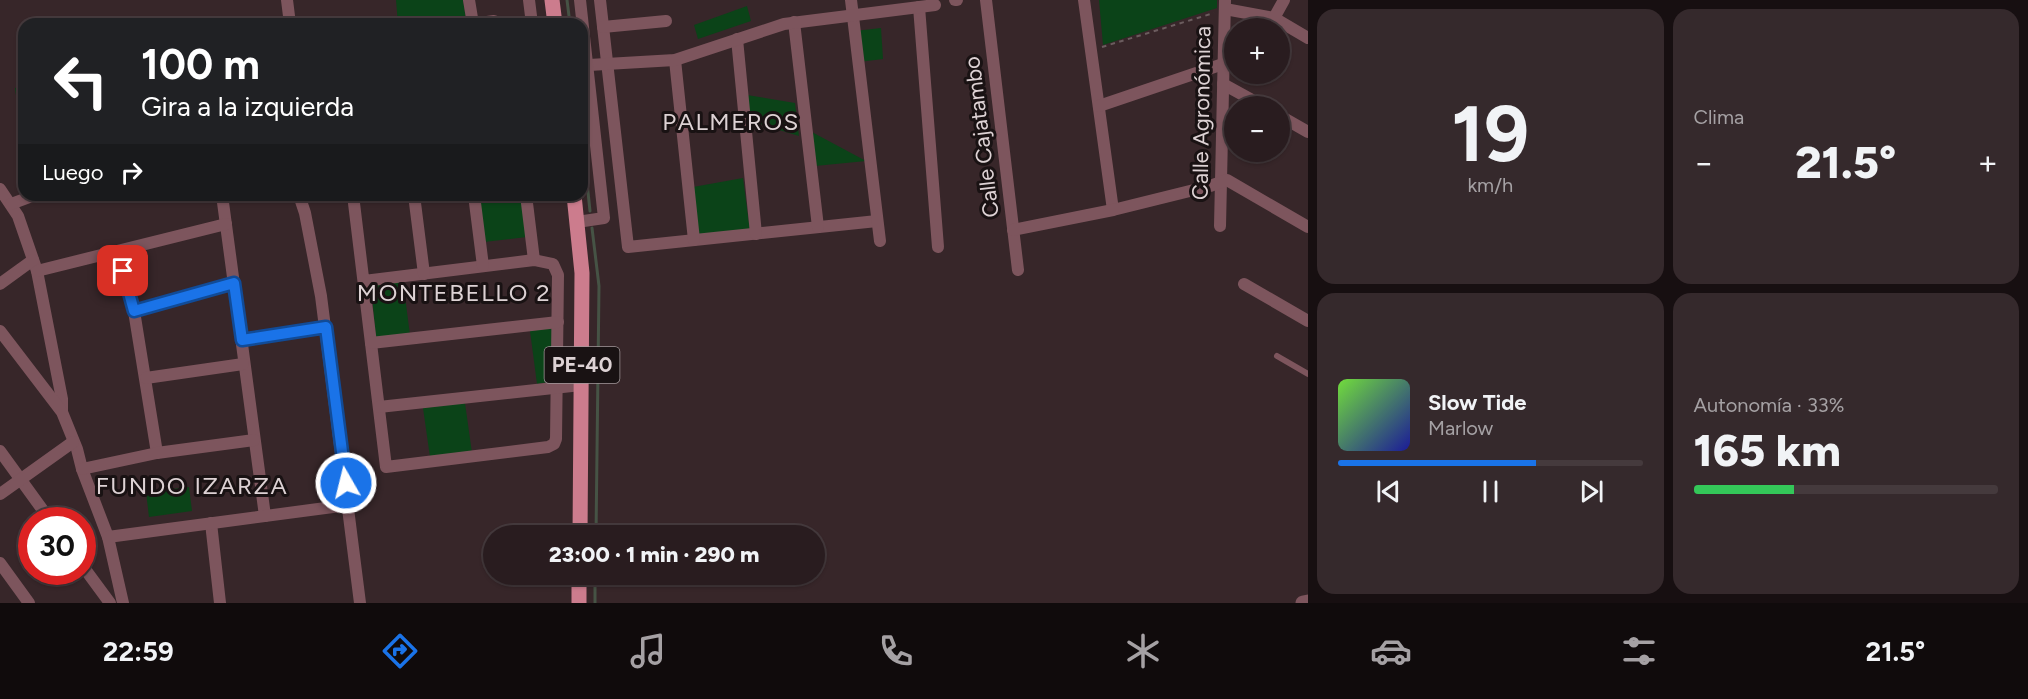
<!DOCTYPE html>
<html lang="es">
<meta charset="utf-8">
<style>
body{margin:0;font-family:Figtree,sans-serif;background:#35292c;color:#f1f3f6;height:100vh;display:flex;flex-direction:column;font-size:22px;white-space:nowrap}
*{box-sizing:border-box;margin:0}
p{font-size:20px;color:#a5a1a4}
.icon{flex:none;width:33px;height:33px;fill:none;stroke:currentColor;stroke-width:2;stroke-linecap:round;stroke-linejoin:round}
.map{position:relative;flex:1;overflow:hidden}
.sheet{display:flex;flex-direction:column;gap:9px;padding:9px;background:#170f11;width:720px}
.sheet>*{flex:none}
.hud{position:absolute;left:18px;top:18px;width:570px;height:183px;border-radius:18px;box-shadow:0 2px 4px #0004,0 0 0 2px #453a3d;background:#202124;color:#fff;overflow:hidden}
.fabs{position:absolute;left:1224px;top:18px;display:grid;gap:12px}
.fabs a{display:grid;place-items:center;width:66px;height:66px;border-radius:50%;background:#291c1f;box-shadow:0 2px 4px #0004,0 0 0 2px #453a3d;font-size:30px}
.speed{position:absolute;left:18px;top:507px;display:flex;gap:12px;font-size:30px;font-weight:700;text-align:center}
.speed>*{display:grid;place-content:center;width:78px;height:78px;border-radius:50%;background:#291c1f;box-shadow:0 2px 4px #0004,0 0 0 2px #453a3d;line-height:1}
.speed .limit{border:9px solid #d22;background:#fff;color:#111}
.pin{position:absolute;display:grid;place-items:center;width:51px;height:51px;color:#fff;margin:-26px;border-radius:12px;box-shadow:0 3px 9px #0006}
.me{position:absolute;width:66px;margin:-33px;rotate:352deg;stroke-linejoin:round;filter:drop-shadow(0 0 4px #0008)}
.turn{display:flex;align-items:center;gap:21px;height:126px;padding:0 24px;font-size:27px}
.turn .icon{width:78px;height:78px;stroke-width:2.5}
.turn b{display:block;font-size:42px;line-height:51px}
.then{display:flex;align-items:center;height:57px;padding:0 24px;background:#0003;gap:12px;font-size:22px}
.big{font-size:45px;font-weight:800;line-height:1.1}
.sheet .widget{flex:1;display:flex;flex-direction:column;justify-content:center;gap:9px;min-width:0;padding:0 21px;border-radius:18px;background:#35292c}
.sheet .dial{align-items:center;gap:0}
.dial b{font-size:78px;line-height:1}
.song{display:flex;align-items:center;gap:18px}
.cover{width:72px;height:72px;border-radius:9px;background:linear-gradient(135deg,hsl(100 70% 55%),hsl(240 70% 35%))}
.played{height:6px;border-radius:3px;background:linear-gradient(90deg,#1a73e8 65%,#453a3d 65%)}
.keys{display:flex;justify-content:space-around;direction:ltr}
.heat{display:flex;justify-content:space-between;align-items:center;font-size:33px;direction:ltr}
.charge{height:9px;border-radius:4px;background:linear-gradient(90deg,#34c759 33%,#453a3d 0)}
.sheet .tiles{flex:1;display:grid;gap:9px;grid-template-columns:repeat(2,1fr)}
.trip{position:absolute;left:483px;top:525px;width:342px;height:60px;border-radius:30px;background:#291c1f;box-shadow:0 2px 4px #0004,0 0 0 2px #453a3d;font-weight:800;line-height:60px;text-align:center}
.tabs{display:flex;height:96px;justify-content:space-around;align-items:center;background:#100b0c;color:#a5a1a4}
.tabs .icon{width:42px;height:42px}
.tabs .active{color:#1a73e8}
.tabs b{font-size:27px;color:#f1f3f6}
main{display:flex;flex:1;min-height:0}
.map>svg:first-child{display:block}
.green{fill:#0b4318}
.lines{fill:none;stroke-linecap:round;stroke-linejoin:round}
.stream{stroke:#465345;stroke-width:3}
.path{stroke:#6b5c5e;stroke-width:2;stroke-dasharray:4.5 4.5;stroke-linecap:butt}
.service{stroke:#7d555d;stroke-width:6}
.minor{stroke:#7d555d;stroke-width:12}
.tertiary{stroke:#7d555d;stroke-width:15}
.primary{stroke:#cc7c8d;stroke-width:15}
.route-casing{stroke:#114b97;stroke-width:15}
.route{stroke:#1a73e8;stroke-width:10}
.labels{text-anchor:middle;stroke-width:6;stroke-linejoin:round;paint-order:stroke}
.shield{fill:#191213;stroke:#a2989a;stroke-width:1.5}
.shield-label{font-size:21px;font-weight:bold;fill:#ddd2d4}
.street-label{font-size:22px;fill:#ddd2d4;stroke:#191213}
.neighbourhood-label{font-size:24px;letter-spacing:1.5px;fill:#ddd2d4;stroke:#191213}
</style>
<main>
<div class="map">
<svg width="1308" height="603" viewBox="0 0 1308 603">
<rect width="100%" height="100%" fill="#372629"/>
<!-- green -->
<g class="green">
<path d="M396 0H463L466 20 429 24H398Z"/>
<path d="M1099 0H1217V8L1103 45Z"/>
<path d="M747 6 751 21 698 39 694 25Z"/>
<path d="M881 28 883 59 859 62 855 31Z"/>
<path d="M24 86V152L15 88Z"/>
<path d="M747 95 795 103 799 136 750 121Z"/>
<path d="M810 131 866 161 815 166Z"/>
<path d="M743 178 750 231 697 236 693 187Z"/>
<path d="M478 195H522L527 237 484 242Z"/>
<path d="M403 281 410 335 376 339 371 285Z"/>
<path d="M553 328V381L537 384 530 331Z"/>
<path d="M465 403 472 453 430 457 423 408Z"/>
<path d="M189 487 192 511 149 517 146 492Z"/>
</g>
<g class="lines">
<!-- stream -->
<g class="stream">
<path d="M567 0 570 24"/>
<path d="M582 135 590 211"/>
<path d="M592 228 599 286 596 536"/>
<path d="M595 603V574"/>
</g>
<!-- path -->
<path class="path" d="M1102 47 1214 13"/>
<!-- service -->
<path class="service" d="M1277 356 1308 374"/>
<!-- minor -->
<g class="minor">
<path d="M287 0 290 24"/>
<path d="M469 0 473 24 494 21 502 24"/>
<path d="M529 0 532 24"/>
<path d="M600 0 628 247 877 221"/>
<path d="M851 0 880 241"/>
<path d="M955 0H957"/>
<path d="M986 0 1018 270"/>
<path d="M1084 0 1113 210"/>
<path d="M919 7 938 247"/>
<path d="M1225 9 1274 18 1308 38"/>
<path d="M1274 18 1284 0"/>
<path d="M794 22 818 227"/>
<path d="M603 27 666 21"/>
<path d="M737 39 756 234"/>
<path d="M675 60 694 240"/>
<path d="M589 65 675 60 784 24 935 5"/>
<path d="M1223 84 1263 106"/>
<path d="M1099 106 1223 64"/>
<path d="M1280 116 1308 132"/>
<path d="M0 189 18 216 37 271 62 399V411"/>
<path d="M222 195 265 516"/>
<path d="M299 195 305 213 321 296 360 603"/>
<path d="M353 195 386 467 548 447 554 444 556 439 558 275 553 264 534 260 364 281"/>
<path d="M414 195 424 274"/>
<path d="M474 195 483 266"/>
<path d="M526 195 534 260"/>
<path d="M11 204 35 195"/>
<path d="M577 222 604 218 580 0"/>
<path d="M1220 226 1225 0"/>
<path d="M1013 230 1113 210 1210 186 1227 180 1308 227"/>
<path d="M117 251 134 311 157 453"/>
<path d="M37 271 226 224"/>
<path d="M0 284 33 260"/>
<path d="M1244 284 1308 321"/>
<path d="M134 311 234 283"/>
<path d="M0 331 62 412 77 449 82 469 108 537"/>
<path d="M242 340 326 328"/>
<path d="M371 343 558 322"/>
<path d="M146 378 243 364"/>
<path d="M379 407 581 385"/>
<path d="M0 451 50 520"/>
<path d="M82 469 157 453 254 440"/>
<path d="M0 494 73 442"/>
<path d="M211 523 220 603"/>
<path d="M0 563 29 603"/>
<path d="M82 565 110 603"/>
<path d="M123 603 108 537 348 505"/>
</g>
<!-- tertiary -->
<path class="tertiary" d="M1303 603 1308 602"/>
<!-- primary -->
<g class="primary">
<path d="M552 0 555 24"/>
<path d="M574 195 582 273 580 536"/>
<path d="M579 603V574"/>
</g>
</g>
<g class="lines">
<!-- route casing -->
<g class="route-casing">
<path id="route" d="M123 271 134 311 234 283 242 340 326 327 346 483"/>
</g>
<!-- route -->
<use href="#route" class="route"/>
</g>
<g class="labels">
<!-- shield labels -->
<rect class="shield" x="544.5" y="347" width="75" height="36" rx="4.5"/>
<g class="shield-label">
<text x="582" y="372">PE-40</text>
</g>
<!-- street labels -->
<g class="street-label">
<text transform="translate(1201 113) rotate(-89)" y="8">Calle Agronómica</text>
<text transform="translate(981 137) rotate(-97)" y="8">Calle Cajatambo</text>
</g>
<!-- neighbourhood labels -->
<g class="neighbourhood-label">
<text x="731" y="130">PALMEROS</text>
<text x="454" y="301">MONTEBELLO 2</text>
<text x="192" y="494">FUNDO IZARZA</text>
</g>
</g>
</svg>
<div class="fabs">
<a>+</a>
<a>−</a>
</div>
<div class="speed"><div class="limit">30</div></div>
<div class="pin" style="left:123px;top:271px;background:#d93025"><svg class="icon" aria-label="arrive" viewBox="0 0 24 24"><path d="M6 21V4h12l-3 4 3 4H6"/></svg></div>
<svg class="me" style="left:346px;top:483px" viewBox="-20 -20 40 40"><circle r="17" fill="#1a73e8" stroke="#fff" stroke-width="3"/><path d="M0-11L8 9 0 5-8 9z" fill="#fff"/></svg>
<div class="trip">23:00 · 1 min · 290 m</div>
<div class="hud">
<div class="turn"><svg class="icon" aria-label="left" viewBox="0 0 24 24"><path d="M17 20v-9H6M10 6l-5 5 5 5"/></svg><div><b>100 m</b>Gira a la izquierda</div></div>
<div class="then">Luego<svg class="icon" aria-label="right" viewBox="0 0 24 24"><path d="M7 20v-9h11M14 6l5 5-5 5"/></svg></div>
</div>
</div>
<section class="sheet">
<div class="tiles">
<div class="widget dial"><b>19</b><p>km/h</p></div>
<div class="widget"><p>Clima</p>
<div class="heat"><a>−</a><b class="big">21.5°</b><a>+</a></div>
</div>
<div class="widget">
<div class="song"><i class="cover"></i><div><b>Slow Tide</b><p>Marlow</p></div></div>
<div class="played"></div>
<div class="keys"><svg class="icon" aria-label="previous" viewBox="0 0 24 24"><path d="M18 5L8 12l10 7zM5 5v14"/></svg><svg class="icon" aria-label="pause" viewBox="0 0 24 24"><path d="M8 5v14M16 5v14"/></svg><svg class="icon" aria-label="next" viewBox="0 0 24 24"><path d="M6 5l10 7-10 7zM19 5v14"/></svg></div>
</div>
<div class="widget"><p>Autonomía · 33%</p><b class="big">165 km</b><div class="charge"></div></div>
</div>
</section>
</main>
<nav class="tabs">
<b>22:59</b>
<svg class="icon active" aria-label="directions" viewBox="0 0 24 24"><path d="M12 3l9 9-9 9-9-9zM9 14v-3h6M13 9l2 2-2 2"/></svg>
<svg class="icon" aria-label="music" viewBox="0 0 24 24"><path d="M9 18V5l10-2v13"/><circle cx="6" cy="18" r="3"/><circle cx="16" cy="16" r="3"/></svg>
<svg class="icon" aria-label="phone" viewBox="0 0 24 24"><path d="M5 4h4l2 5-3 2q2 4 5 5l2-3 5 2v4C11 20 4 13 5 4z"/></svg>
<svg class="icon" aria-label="climate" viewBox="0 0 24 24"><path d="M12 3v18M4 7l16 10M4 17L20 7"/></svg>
<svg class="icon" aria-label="car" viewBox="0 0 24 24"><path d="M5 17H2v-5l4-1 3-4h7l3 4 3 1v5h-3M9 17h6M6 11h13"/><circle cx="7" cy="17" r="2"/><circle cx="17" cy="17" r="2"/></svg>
<svg class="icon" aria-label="filters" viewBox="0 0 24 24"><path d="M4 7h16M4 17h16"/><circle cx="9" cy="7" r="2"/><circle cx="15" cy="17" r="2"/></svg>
<b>21.5°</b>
</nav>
